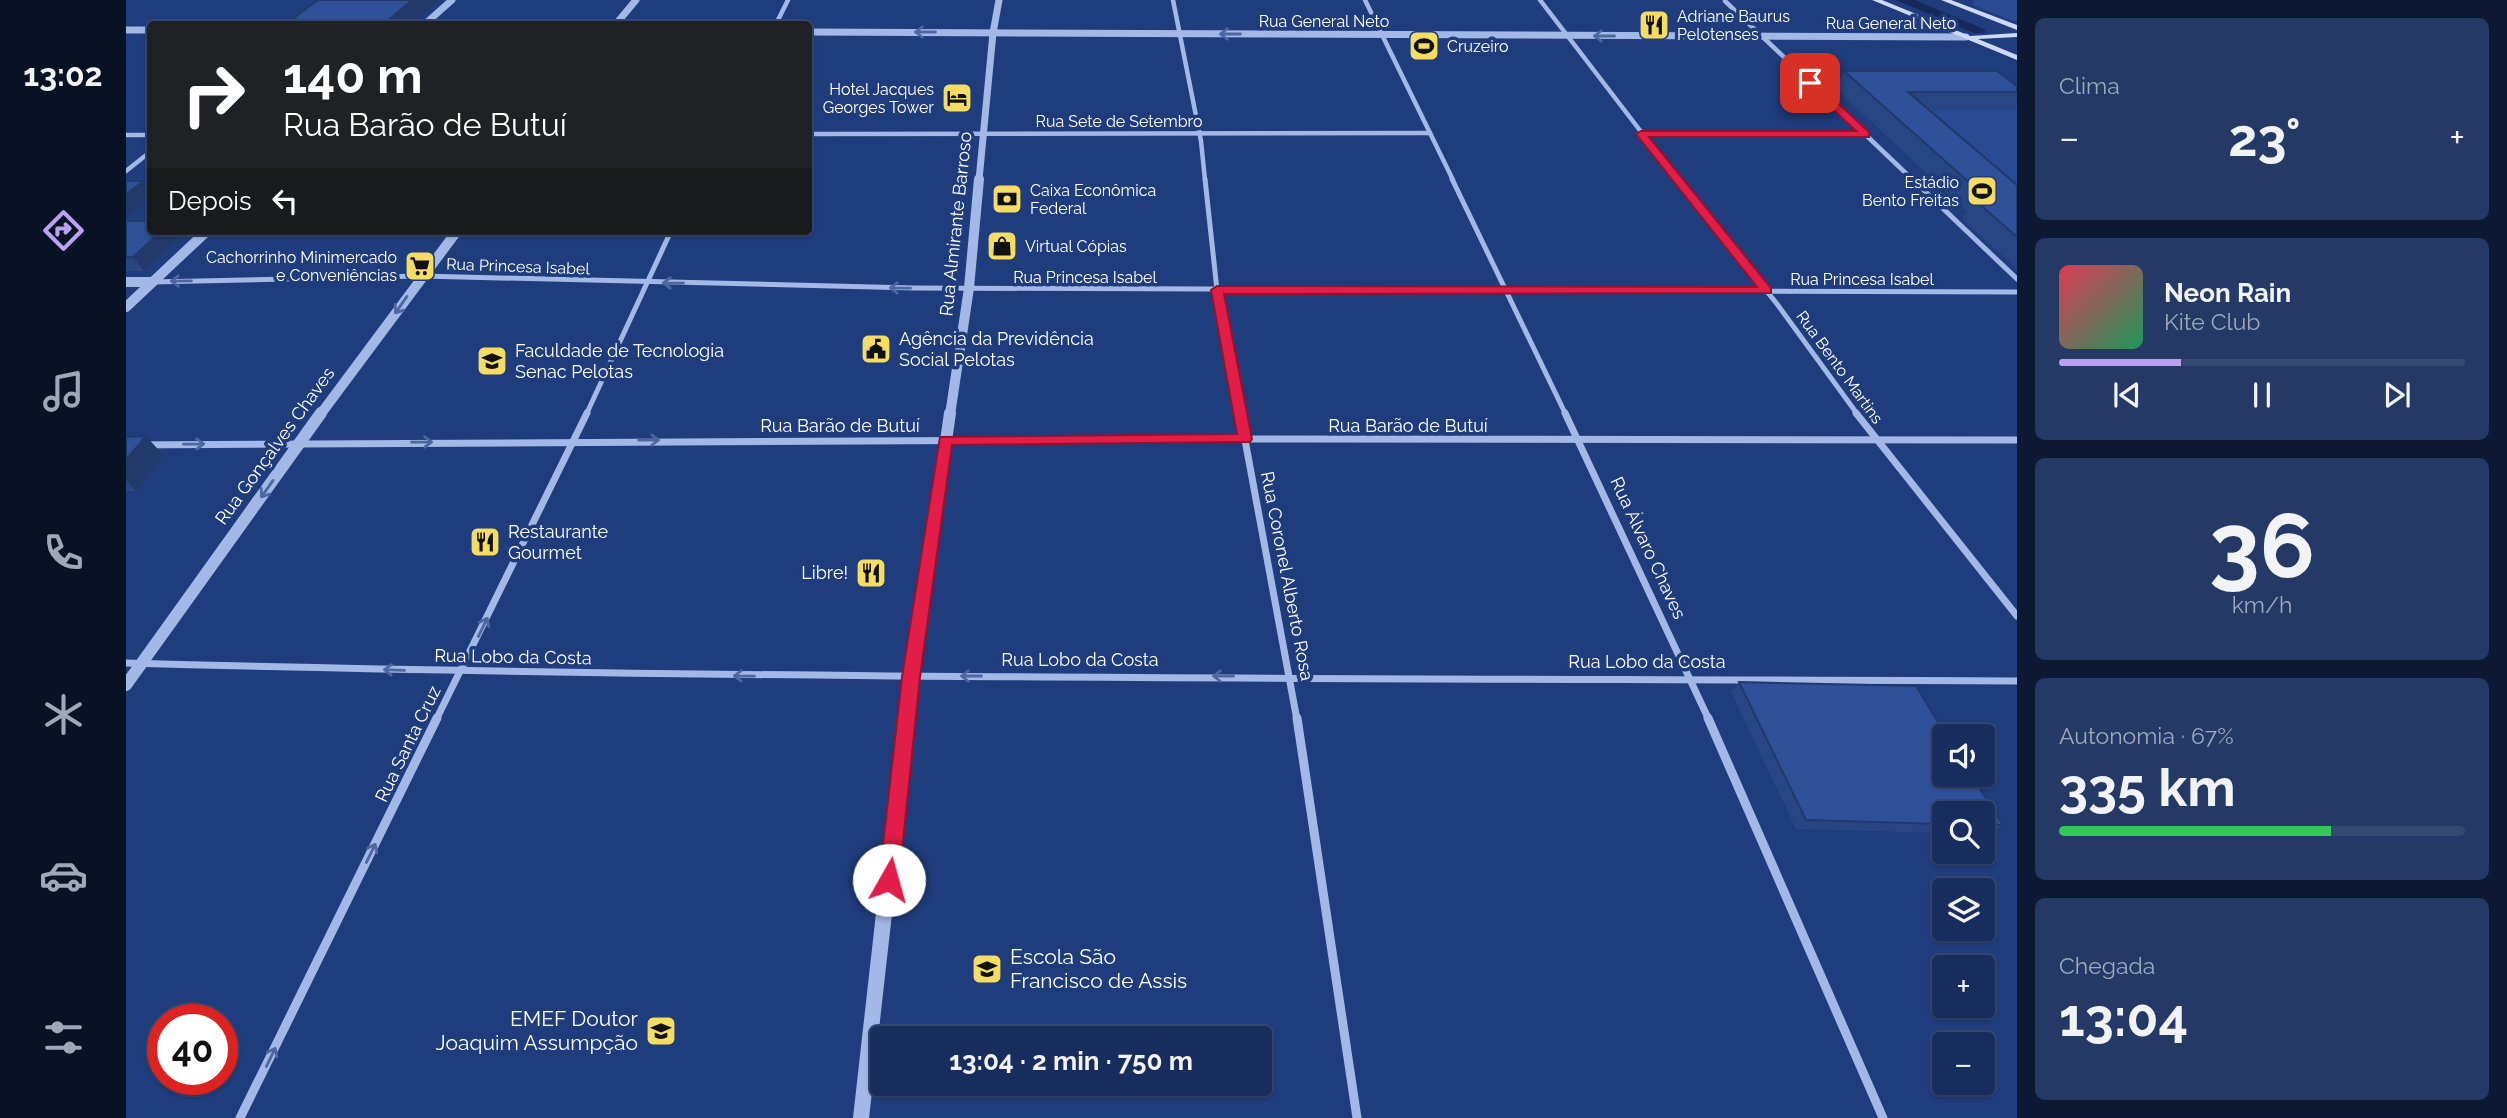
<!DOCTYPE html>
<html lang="pt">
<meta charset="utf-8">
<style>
body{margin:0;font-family:Raleway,sans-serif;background:#243966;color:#f1f3f6;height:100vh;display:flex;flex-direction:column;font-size:26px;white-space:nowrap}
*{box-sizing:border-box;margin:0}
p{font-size:23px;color:#9ea8bc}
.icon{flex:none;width:38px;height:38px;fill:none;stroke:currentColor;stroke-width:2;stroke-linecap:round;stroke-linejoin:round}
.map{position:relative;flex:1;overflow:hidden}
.panel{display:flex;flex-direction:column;gap:18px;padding:18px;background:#0d1933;width:490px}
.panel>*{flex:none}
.banner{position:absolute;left:21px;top:21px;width:665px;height:214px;border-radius:7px;box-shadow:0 2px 5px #0004,0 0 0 2px #364972;background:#202124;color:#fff;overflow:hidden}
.tools{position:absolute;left:1806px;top:724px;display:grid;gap:14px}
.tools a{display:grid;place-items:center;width:63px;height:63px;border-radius:7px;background:#172d5d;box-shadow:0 2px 5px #0004,0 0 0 2px #364972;font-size:35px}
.speed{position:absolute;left:21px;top:1004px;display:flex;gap:14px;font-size:35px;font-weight:700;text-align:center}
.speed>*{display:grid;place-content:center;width:91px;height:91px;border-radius:50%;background:#172d5d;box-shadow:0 2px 5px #0004,0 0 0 2px #364972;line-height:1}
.speed .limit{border:10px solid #d22;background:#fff;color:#111}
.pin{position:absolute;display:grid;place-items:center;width:60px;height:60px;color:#fff;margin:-30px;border-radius:14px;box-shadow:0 4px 10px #0006}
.me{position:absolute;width:77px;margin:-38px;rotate:7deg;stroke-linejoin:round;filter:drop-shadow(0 0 5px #0008)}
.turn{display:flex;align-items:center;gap:24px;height:147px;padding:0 21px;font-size:32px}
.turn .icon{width:91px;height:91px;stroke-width:2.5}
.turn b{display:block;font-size:49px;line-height:60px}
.then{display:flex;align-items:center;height:66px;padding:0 21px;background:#0003;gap:14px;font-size:26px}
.big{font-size:52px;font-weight:700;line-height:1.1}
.panel .card{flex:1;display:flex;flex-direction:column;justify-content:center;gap:10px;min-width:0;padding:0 24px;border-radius:10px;background:#243966}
.panel .dial{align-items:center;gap:0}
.dial b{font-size:91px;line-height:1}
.song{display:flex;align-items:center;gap:21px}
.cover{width:84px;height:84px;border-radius:10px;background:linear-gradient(135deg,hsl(350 70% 55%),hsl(150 70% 35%))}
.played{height:7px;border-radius:4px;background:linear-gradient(90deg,#bca0f2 30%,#364972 30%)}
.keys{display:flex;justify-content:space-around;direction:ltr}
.heat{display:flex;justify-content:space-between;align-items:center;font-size:38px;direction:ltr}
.charge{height:10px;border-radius:5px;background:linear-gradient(90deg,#34c759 67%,#364972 0)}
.trip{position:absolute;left:744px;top:1026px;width:402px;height:70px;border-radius:7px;background:#172d5d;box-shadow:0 2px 5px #0004,0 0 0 2px #364972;font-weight:700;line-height:70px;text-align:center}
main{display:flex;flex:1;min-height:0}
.dock{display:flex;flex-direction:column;width:126px;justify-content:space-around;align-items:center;background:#091225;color:#9ea8bc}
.dock .icon{width:49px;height:49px}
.dock .current{color:#bca0f2}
.dock b{font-size:32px;color:#f1f3f6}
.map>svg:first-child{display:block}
.green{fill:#294b94}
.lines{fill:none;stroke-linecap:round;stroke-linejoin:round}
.canal{fill:#152a5b;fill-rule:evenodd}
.minor-far3{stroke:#a2b8e7;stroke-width:4.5}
.minor-far2{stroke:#a2b8e7;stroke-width:5}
.minor-far1{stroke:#a2b8e7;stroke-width:7}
.minor{stroke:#a2b8e7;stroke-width:9}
.tertiary-far3{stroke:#a2b8e7;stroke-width:7}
.tertiary-far2{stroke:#a2b8e7;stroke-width:10}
.tertiary-far1{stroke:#a2b8e7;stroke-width:12}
.tertiary{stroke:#a2b8e7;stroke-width:16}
.secondary{fill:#ccd8f5;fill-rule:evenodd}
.wall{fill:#284684}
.shaded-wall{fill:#21396b}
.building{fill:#2f5199;stroke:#21396b;stroke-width:2}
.oneway{stroke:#4d67a1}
.route{fill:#e11d48;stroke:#92132f;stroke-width:2}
.labels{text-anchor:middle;stroke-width:7;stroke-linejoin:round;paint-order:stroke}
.far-poi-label{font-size:16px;fill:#fff;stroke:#1f3c7c;text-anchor:start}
.far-street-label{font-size:16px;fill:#fff;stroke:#1f3c7c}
.street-label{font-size:18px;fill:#fff;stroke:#1f3c7c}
.poi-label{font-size:18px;fill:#fff;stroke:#1f3c7c;text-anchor:start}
.near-poi-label{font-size:21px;fill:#fff;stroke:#1f3c7c;text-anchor:start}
</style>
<main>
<nav class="dock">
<b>13:02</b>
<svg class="icon current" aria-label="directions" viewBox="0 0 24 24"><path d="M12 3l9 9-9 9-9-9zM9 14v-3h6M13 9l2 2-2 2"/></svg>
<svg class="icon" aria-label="music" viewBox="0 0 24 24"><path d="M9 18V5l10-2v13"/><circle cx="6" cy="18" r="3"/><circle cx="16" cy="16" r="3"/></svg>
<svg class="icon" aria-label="phone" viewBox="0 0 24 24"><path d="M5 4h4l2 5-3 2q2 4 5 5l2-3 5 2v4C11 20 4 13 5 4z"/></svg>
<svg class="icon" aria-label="climate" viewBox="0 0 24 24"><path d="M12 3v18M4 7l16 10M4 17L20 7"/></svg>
<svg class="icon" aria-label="car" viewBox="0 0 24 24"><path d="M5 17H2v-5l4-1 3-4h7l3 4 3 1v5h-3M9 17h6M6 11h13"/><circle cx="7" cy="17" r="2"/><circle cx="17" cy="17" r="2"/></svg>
<svg class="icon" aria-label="filters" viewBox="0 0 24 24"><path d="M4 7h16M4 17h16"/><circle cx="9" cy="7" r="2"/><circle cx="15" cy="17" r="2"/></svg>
</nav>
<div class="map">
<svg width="1891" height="1118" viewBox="0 0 1891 1118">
<rect width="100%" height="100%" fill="#1f3c7c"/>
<!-- green -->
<g class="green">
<path d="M1848 0H1891V20L1887 21 1846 5Z"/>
<path d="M1860 88 1891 95V269L1849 218 1745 121Z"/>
</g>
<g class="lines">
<!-- canal -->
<path class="canal" d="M1770 0H1789L1860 30 1858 33H1848Z"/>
<!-- minor-far3 -->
<g class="minor-far3">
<path d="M1047 0 1075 141 1079 180"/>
<path d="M1239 0 1327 180"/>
<path d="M1414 0 1552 180"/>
<path d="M1599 1 1787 180"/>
<path d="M650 24 662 0"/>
<path d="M682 134 1304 133"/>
<path d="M1515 134H1738"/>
<path d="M0 135H24"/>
<path d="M0 171 24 152"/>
</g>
<!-- minor-far2 -->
<g class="minor-far2">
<path d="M1079 179 1091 290 1115 415"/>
<path d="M1326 179 1440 415"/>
<path d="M1551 179 1651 304 1732 415"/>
<path d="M1786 179 1891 279"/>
<path d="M26 282 295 276 788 288 1891 292"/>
<path d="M460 415 545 231"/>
</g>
<!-- minor-far1 -->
<g class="minor-far1">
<path d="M1114 413 1171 720"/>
<path d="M1439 413 1583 720"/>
<path d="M1730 413 1891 616"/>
<path d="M0 445 1119 439 1891 440"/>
<path d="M0 663C630 680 1261 678 1891 681"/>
<path d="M310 720 461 413"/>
</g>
<!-- minor -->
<g class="minor">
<path d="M1171 718 1231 1118"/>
<path d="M1582 718 1757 1118"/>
<path d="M114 1118 311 718"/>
</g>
<!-- tertiary-far3 -->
<g class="tertiary-far3">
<path d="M299 24 326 0"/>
<path d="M490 24 510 0"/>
<path d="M0 30H24"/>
<path d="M682 32 1840 37"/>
<path d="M853 180 867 33 873 0"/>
</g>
<!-- tertiary-far2 -->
<g class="tertiary-far2">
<path d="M0 282H26"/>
<path d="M0 307 81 231"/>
<path d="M194 415 331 231"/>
<path d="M824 415 843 288 853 179"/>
</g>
<!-- tertiary-far1 -->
<g class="tertiary-far1">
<path d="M0 685 195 413"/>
<path d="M780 720 824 413"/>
</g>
<!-- tertiary -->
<path class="tertiary" d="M735 1118 780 718"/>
<!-- secondary -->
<g class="secondary">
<path d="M1746 0H1756L1844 36 1891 33V37L1852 39 1891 55V60Z"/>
<path d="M1815 0H1825L1891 25V30Z"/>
</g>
</g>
<!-- wall -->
<g class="wall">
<path d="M1718 71 1891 86V105L1888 110H1803L1891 185V269L1836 219 1841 211 1709 88Z"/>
<path d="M0 221 24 231H53L56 236 18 271H0Z"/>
<path d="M0 437 38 456 10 491H0Z"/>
<path d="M1613 682 1790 686 1821 737H1818V775H1845L1877 825 1864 834H1857V814H1818V833L1670 829 1605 692Z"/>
</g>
<!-- shaded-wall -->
<g class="shaded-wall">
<path d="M286 0H313L287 24H258Z"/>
<path d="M17 181 24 192V198L0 218V195Z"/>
<path d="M35 231H53L56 236 18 271 7 257Z"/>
<path d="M20 436 38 456 10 491 0 480V460Z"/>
</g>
<!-- building -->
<g class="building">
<path d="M192 0H286L258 24H160Z"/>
<path d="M1718 71H1871L1891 86V92H1782L1891 185V237L1849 200H1863Z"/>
<path d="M0 181H17L0 195Z"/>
<path d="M0 221H24V231H35L7 257H0Z"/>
<path d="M20 436 0 460V437Z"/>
<path d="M1613 682 1790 686 1821 737H1818V775H1845L1877 825H1857V814H1818V824L1680 820Z"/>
</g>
<!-- one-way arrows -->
<defs><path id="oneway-shaft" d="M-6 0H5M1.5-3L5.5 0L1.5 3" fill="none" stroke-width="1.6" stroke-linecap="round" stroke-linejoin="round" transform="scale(1.75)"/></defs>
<g class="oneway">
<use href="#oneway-shaft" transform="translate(799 32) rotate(-180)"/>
<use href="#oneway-shaft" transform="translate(1104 34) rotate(-180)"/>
<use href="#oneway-shaft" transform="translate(1478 36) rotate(-180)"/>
<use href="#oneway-shaft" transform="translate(55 281) rotate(179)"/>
<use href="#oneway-shaft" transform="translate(547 283) rotate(-179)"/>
<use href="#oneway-shaft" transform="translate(774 288) rotate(-179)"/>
<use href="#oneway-shaft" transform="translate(275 305) rotate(125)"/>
<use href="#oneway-shaft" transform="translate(523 440)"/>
<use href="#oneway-shaft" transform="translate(296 442) rotate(-1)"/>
<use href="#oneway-shaft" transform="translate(68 444) rotate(-1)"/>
<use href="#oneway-shaft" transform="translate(141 489) rotate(125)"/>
<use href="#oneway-shaft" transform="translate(357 627) rotate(-64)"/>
<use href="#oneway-shaft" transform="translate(268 670) rotate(-178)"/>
<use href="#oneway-shaft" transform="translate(618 676) rotate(-179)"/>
<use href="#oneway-shaft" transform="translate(845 676) rotate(-180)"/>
<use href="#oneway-shaft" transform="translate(1097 676) rotate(-180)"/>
<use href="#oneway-shaft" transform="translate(245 853) rotate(-64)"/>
<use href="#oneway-shaft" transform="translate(145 1057) rotate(-64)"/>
</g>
<!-- route -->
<path class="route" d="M1681 81H1688L1743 132V137H1523L1645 288V293L1098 294 1126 439 1124 442 826 445 794 677 773 880 770 887 763 890 756 887 753 880 776 677 814 437 1111 434 1085 290 1091 286 1631 287 1510 134 1515 131H1730L1681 85Z"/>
<!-- icons -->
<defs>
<g id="restaurant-square" transform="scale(1.575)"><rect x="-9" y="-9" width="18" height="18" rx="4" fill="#f4dd62" stroke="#1f3c7c"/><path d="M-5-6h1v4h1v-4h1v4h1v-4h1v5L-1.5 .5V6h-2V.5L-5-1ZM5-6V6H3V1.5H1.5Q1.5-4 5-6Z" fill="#111"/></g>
<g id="stadium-square" transform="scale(1.575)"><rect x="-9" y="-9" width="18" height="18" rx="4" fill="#f4dd62" stroke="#1f3c7c"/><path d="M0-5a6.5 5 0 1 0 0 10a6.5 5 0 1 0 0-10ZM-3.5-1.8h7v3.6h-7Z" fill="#111"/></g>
<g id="hotel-square" transform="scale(1.575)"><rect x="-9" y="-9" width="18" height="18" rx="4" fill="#f4dd62" stroke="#1f3c7c"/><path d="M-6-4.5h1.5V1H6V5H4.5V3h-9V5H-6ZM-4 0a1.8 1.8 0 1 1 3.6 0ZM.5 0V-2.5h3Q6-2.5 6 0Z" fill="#111"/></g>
<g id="bank-square" transform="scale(1.575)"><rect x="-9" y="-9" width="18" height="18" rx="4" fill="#f4dd62" stroke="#1f3c7c"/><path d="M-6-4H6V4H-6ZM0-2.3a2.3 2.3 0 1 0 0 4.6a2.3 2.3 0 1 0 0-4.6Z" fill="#111"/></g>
<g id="shop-square" transform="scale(1.575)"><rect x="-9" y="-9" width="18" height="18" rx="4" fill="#f4dd62" stroke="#1f3c7c"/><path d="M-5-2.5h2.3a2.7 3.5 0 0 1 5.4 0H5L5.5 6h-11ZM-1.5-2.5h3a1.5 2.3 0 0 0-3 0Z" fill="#111"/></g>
<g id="supermarket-square" transform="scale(1.575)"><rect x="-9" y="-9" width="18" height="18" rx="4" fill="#f4dd62" stroke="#1f3c7c"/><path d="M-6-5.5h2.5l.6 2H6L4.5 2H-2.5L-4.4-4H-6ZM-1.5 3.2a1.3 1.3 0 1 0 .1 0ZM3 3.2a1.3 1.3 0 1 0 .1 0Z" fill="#111"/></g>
<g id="civic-square" transform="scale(1.575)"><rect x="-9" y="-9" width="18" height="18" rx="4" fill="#f4dd62" stroke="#1f3c7c"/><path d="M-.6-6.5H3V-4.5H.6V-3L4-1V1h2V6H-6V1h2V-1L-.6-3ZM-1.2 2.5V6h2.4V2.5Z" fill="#111"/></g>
<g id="university-square" transform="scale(1.575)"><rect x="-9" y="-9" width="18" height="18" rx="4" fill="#f4dd62" stroke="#1f3c7c"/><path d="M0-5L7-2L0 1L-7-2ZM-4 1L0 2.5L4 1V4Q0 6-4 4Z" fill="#111"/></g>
<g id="school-square" transform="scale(1.575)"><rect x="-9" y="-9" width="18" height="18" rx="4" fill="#f4dd62" stroke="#1f3c7c"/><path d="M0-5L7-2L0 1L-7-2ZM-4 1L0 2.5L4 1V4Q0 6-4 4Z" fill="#111"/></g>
</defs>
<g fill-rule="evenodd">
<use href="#restaurant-square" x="1528" y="25"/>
<use href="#stadium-square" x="1298" y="46"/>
<use href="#hotel-square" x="831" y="98"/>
<use href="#stadium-square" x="1856" y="191"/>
<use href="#bank-square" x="881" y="199"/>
<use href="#shop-square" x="876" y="246"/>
<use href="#supermarket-square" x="294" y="266"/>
<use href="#civic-square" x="750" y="349"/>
<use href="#university-square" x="366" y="361"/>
<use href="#restaurant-square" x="359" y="542"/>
<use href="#restaurant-square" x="745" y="573"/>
<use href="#school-square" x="861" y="969"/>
<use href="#school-square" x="535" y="1031"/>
</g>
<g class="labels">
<!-- far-poi labels -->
<g class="far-poi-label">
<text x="1551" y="22">Adriane Baurus<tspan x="1551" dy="18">Pelotenses</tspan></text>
<text x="1321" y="52">Cruzeiro</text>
<text x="808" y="95" text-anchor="end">Hotel Jacques<tspan x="808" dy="18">Georges Tower</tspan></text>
<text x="1833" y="188" text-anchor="end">Estádio<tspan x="1833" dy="18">Bento Freitas</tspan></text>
<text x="904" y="196">Caixa Econômica<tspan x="904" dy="18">Federal</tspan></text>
<text x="899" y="252">Virtual Cópias</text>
<text x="271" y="263" text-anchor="end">Cachorrinho Minimercado<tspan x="271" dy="18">e Conveniências</tspan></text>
</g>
<!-- far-street labels -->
<g class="far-street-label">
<text x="1198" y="27">Rua General Neto</text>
<text x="1765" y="29">Rua General Neto</text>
<text x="993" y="127">Rua Sete de Setembro</text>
<text transform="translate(392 266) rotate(2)" y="6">Rua Princesa Isabel</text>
<text x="959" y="283">Rua Princesa Isabel</text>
<text x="1736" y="285">Rua Princesa Isabel</text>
<text transform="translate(1714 367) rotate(54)" y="6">Rua Bento Martins</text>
</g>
<!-- street labels -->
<g class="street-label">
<text transform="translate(830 224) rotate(-84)" y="6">Rua Almirante Barroso</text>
<text x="714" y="432">Rua Barão de Butuí</text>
<text x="1282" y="432">Rua Barão de Butuí</text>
<text transform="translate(149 446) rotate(-54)" y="6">Rua Gonçalves Chaves</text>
<text transform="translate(1522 548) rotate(65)" y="6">Rua Álvaro Chaves</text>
<text transform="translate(1161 576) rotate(79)" y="6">Rua Coronel Alberto Rosa</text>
<text transform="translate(387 657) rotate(1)" y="6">Rua Lobo da Costa</text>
<text x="954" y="666">Rua Lobo da Costa</text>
<text x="1521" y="668">Rua Lobo da Costa</text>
<text transform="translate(282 744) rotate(-64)" y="6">Rua Santa Cruz</text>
</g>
<!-- poi labels -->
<g class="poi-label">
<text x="773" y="345">Agência da Previdência<tspan x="773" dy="21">Social Pelotas</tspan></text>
<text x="389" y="357">Faculdade de Tecnologia<tspan x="389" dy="21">Senac Pelotas</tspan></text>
<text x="382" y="538">Restaurante<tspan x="382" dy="21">Gourmet</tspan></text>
<text x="722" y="579" text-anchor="end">Libre!</text>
</g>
<!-- near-poi labels -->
<g class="near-poi-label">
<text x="884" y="964">Escola São<tspan x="884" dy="24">Francisco de Assis</tspan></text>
<text x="512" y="1026" text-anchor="end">EMEF Doutor<tspan x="512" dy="24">Joaquim Assumpção</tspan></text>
</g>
</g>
</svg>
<div class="tools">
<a><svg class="icon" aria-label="sound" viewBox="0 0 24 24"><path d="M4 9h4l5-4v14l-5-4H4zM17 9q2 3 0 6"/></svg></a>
<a><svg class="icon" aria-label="search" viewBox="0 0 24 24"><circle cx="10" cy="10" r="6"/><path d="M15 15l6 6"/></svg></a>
<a><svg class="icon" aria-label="layers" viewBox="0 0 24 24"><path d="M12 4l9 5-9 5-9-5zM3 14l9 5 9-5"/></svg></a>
<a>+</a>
<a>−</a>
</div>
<div class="speed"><div class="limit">40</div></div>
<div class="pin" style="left:1684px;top:83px;background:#d93025"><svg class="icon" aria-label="arrive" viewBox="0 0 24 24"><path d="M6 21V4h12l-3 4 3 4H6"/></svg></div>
<svg class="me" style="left:763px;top:880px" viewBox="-20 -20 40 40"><circle r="19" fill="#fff"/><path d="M0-13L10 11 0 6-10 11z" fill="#e11d48"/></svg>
<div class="trip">13:04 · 2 min · 750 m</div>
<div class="banner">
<div class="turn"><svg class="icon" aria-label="right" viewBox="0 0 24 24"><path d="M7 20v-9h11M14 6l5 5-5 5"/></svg><div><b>140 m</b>Rua Barão de Butuí</div></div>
<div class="then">Depois<svg class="icon" aria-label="left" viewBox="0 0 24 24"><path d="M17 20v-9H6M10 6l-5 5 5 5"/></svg></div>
</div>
</div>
<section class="panel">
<div class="card"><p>Clima</p>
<div class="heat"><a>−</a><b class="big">23°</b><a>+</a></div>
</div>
<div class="card">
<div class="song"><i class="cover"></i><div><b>Neon Rain</b><p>Kite Club</p></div></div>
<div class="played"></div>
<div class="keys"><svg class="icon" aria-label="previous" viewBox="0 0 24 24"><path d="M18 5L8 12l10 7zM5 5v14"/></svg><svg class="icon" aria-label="pause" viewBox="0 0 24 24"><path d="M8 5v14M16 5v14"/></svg><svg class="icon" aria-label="next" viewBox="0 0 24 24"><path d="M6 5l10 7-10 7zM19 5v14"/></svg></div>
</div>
<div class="card dial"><b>36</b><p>km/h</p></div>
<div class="card"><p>Autonomia · 67%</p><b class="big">335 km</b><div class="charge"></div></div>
<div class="card"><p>Chegada</p><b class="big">13:04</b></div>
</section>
</main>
